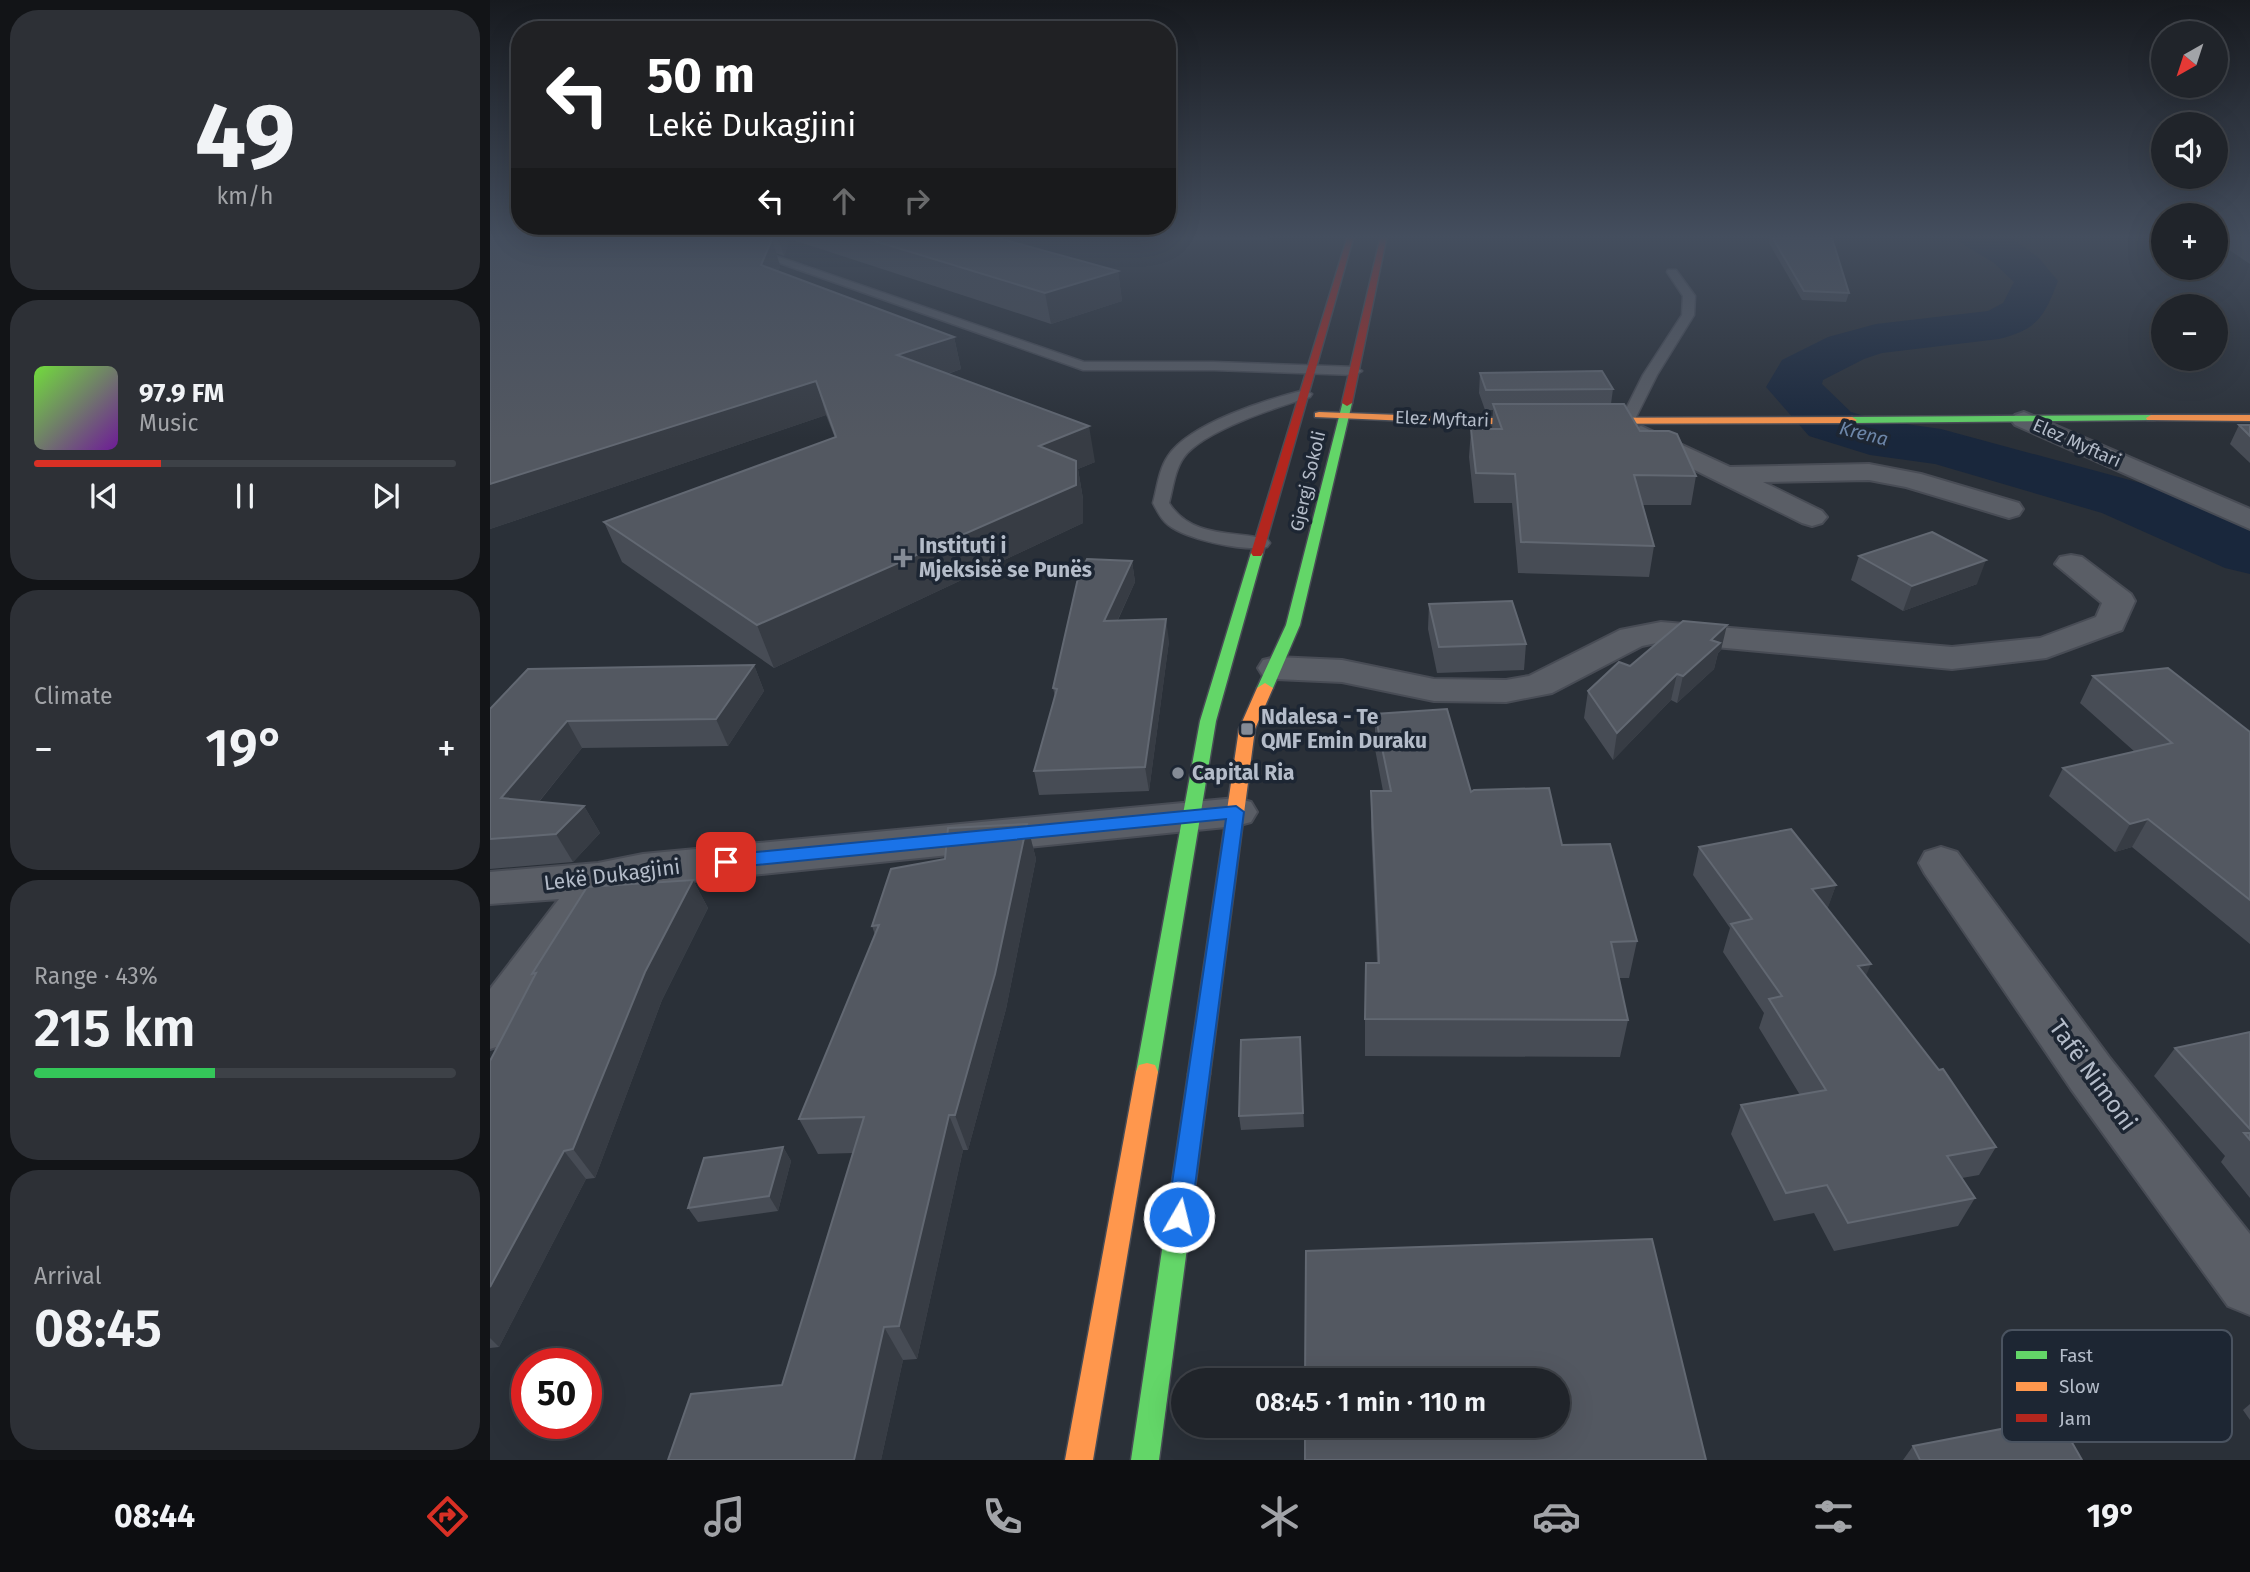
<!DOCTYPE html>
<meta charset="utf-8">
<style>
body{margin:0;font-family:"Fira Sans",sans-serif;background:#2d3036;color:#f1f3f6;height:100vh;display:flex;flex-direction:column;font-size:26px;white-space:nowrap}
*{box-sizing:border-box;margin:0}
p{font-size:23px;color:#a2a4a8}
.icon{flex:none;width:38px;height:38px;fill:none;stroke:currentColor;stroke-width:2;stroke-linecap:round;stroke-linejoin:round}
.map{position:relative;flex:1;overflow:hidden}
.drawer{display:flex;flex-direction:column;gap:10px;padding:10px;background:#121417;width:490px}
.drawer>*{flex:none}
.guide{position:absolute;left:21px;top:21px;width:665px;height:214px;border-radius:28px;box-shadow:0 7px 28px #0002,0 0 0 2px #3d4147;background:#202124;color:#fff;overflow:hidden}
.needle{width:46px;rotate:219deg}
.controls{position:absolute;left:1661px;top:21px;display:grid;gap:14px}
.controls a{display:grid;place-items:center;width:77px;height:77px;border-radius:50%;background:#20242a;box-shadow:0 7px 28px #0002,0 0 0 2px #3d4147;font-size:35px}
.speed{position:absolute;left:21px;top:1348px;display:flex;gap:14px;font-size:35px;font-weight:700;text-align:center}
.speed>*{display:grid;place-content:center;width:91px;height:91px;border-radius:50%;background:#20242a;box-shadow:0 7px 28px #0002,0 0 0 2px #3d4147;line-height:1}
.speed .limit{border:10px solid #d22;background:#fff;color:#111}
.pin{position:absolute;display:grid;place-items:center;width:60px;height:60px;color:#fff;margin:-30px;border-radius:14px;box-shadow:0 4px 10px #0006}
.me{position:absolute;width:77px;margin:-38px;rotate:8deg;stroke-linejoin:round;filter:drop-shadow(0 0 5px #0008)}
.turn{display:flex;align-items:center;gap:24px;height:147px;padding:0 21px;font-size:32px}
.turn .icon{width:91px;height:91px;stroke-width:2.5}
.turn b{display:block;font-size:49px;line-height:60px}
.lanes{display:flex;align-items:center;height:66px;padding:0 21px;background:#0003;justify-content:center;gap:35px;direction:ltr}
.lanes .off{opacity:.35}
.big{font-size:52px;font-weight:600;line-height:1.1}
.drawer .card{flex:1;display:flex;flex-direction:column;justify-content:center;gap:10px;min-width:0;padding:0 24px;border-radius:28px;background:#2d3036}
.drawer .dial{align-items:center;gap:0}
.dial b{font-size:91px;line-height:1}
.song{display:flex;align-items:center;gap:21px}
.cover{width:84px;height:84px;border-radius:10px;background:linear-gradient(135deg,hsl(100 70% 55%),hsl(280 70% 35%))}
.played{height:7px;border-radius:4px;background:linear-gradient(90deg,#d93025 30%,#3d4147 30%)}
.keys{display:flex;justify-content:space-around;direction:ltr}
.heat{display:flex;justify-content:space-between;align-items:center;font-size:38px;direction:ltr}
.charge{height:10px;border-radius:5px;background:linear-gradient(90deg,#34c759 43%,#3d4147 0)}
.trip{position:absolute;left:681px;top:1368px;width:399px;height:70px;border-radius:35px;background:#20242a;box-shadow:0 7px 28px #0002,0 0 0 2px #3d4147;font-weight:600;line-height:70px;text-align:center}
.tabs{display:flex;height:112px;justify-content:space-around;align-items:center;background:#0d0e11;color:#a2a4a8}
.tabs .icon{width:49px;height:49px}
.tabs .selected{color:#d93025}
.tabs b{font-size:32px;color:#f1f3f6}
main{display:flex;flex:1;min-height:0}
.map>svg:first-child{display:block}
.lines{fill:none;stroke-linecap:round;stroke-linejoin:round}
.river{fill:#19273c;fill-rule:evenodd}
.lane-casing{stroke:#484c55;stroke-width:3}
.street-casing{stroke:#484c55;stroke-width:4}
.fast-casing{stroke:#484c55;stroke-width:3}
.slow-casing{stroke:#484c55;stroke-width:3}
.jam-casing{stroke:#484c55;stroke-width:3}
.lane{fill:#5a5e66;fill-rule:evenodd}
.street{fill:#5a5e66;fill-rule:evenodd}
.fast{fill:#63d668;fill-rule:evenodd}
.slow{fill:#ff974d;fill-rule:evenodd}
.jam{fill:#b3261e;fill-rule:evenodd}
.wall{fill:#474c55}
.shaded-wall{fill:#373c44}
.building{fill:#535861;stroke:#626872;stroke-width:2}
.route{fill:#1a73e8;stroke:#114b97;stroke-width:2}
.poi-dot{fill:#848b96;stroke:#1d2633;stroke-width:2.5}
.labels{text-anchor:middle;stroke-width:7;stroke-linejoin:round;paint-order:stroke}
.far-street-label{font-size:18px;fill:#b4bcc9;stroke:#1d2633}
.far-water-label{font-size:19px;font-style:italic;fill:#6d86a8;stroke:#1d2633}
.poi-label{font-size:21px;font-weight:bold;fill:#b4bcc9;stroke:#1d2633;text-anchor:start}
.street-label{font-size:21px;fill:#b4bcc9;stroke:#1d2633}
.near-street-label{font-size:24px;fill:#b4bcc9;stroke:#1d2633}
.key{fill:#1d2633;stroke:#4a5360;stroke-width:2}
.key-label{font-size:19px;fill:#b4bcc9}
</style>
<main>
<section class="drawer">
<div class="card dial"><b>49</b><p>km/h</p></div>
<div class="card">
<div class="song"><i class="cover"></i><div><b>97.9 FM</b><p>Music</p></div></div>
<div class="played"></div>
<div class="keys"><svg class="icon" aria-label="previous" viewBox="0 0 24 24"><path d="M18 5L8 12l10 7zM5 5v14"/></svg><svg class="icon" aria-label="pause" viewBox="0 0 24 24"><path d="M8 5v14M16 5v14"/></svg><svg class="icon" aria-label="next" viewBox="0 0 24 24"><path d="M6 5l10 7-10 7zM19 5v14"/></svg></div>
</div>
<div class="card"><p>Climate</p>
<div class="heat"><a>−</a><b class="big">19°</b><a>+</a></div>
</div>
<div class="card"><p>Range · 43%</p><b class="big">215 km</b><div class="charge"></div></div>
<div class="card"><p>Arrival</p><b class="big">08:45</b></div>
</section>
<div class="map">
<svg width="1760" height="1460" viewBox="0 0 1760 1460">
<rect width="100%" height="100%" fill="#2a3038"/>
<g class="lines">
<!-- river -->
<path class="river" d="M1465 235H1517L1548 257 1568 281C1554 317 1548 329 1509 339L1392 353 1374 359 1333 380 1332 384 1361 412 1388 420 1451 429 1658 485 1760 527V574L1735 568 1612 513 1445 464 1380 455 1319 436 1276 387 1292 360 1338 337 1386 324 1498 311 1513 303 1524 282 1504 263 1471 243Z"/>
<!-- lane casing -->
<g class="lane-casing">
<g id="lane">
<path d="M210 235H225L594 362H724L865 367 872 371 865 375 724 370H593Z"/>
<path d="M1178 270H1186L1205 296 1204 315 1167 375 1144 421 1137 425 1132 424 1130 421 1153 375 1192 315 1193 296 1177 272Z"/>
<path d="M815 390 822 394 820 397C788 407 714 430 694 457 685 469 683 488 679 503 701 538 743 531 777 539L780 543 777 547C755 552 691 539 675 522 670 517 666 509 663 503 667 488 669 469 678 456 700 423 778 399 815 390Z"/>
</g>
</g>
<!-- street casing -->
<g class="street-casing">
<g id="street">
<path d="M1534 412 1760 509V529L1525 425 1521 420 1525 415Z"/>
<path d="M1151 426 1240 467 1379 464 1431 474 1529 503 1533 509 1529 515 1519 518 1416 487 1379 480 1273 482 1332 511 1337 517 1332 523 1322 526 1312 523 1142 439 1138 434 1142 429Z"/>
<path d="M1581 555 1592 557 1641 594 1645 601 1632 630 1556 658 1462 669 1171 642 1152 646 1062 693 1016 702 944 701 852 682 786 679 773 676 768 668 773 660 786 657 852 660 944 679 1016 680 1039 676 1130 630 1171 622 1462 647 1550 638 1606 617 1612 603 1565 564 1570 557Z"/>
<path d="M746 798 761 802 767 812 761 822 746 826 153 886 111 894 115 901 108 913 18 1043 0 1049V989L69 899 0 904V872L108 863 153 854Z"/>
<path d="M1451 847 1467 852 1619 1057 1760 1234V1315L1738 1306 1581 1089 1435 874 1429 863 1435 852Z"/>
</g>
</g>
<!-- fast casing -->
<g class="fast-casing">
<g id="fast">
<path d="M853 401 862 403 810 625 783 688 775 693 770 691 767 688 796 625Z"/>
<path d="M1661 415 1666 418 1665 420 1362 423 1357 420 1362 417Z"/>
<path d="M767 549 773 553 726 721 668 1072 665 1079 657 1081 649 1079 646 1072 710 721 761 553Z"/>
<path d="M709 1065 717 1067 720 1074 669 1460H641L698 1074 701 1067Z"/>
</g>
</g>
<!-- slow casing -->
<g class="slow-casing">
<g id="slow">
<path d="M829 412 990 418 1362 417 1367 420 1362 423 990 424 825 417V413Z"/>
<path d="M1661 415H1760V421L1657 420 1656 418Z"/>
<path d="M775 683 783 688 765 729 720 1074 717 1081 709 1083 701 1081 698 1074 749 729 767 688Z"/>
<path d="M657 1063 665 1065 668 1072 603 1460H575L646 1072 649 1065Z"/>
</g>
</g>
<!-- jam casing -->
<g class="jam-casing">
<g id="jam">
<path d="M858 235H864L773 553 771 556H763L761 553Z"/>
<path d="M891 235H897L862 403 857 406 852 403Z"/>
</g>
</g>
<!-- lane -->
<use href="#lane" class="lane"/>
<!-- street -->
<use href="#street" class="street"/>
<!-- fast -->
<use href="#fast" class="fast"/>
<!-- slow -->
<use href="#slow" class="slow"/>
<!-- jam -->
<use href="#jam" class="jam"/>
</g>
<!-- wall -->
<g class="wall">
<path d="M0 235H497L628 271 632 301 561 324 300 239 294 256 286 253 290 266 288 272 464 337 471 369 458 374 605 462 588 469 593 499V523L284 668 132 562 114 522 345 438 336 415 0 529Z"/>
<path d="M675 235H781L777 240H676Z"/>
<path d="M1281 235 1359 293 1356 302 1312 300 1279 243Z"/>
<path d="M1726 235H1760V264L1726 241Z"/>
<path d="M990 373 1123 389 1121 404 1150 431 1206 476 1201 505H1153L1164 546 1159 577 1028 573 1022 503H984L979 457 981 429H1002L1003 410H995L989 393Z"/>
<path d="M1749 425H1760V463L1740 444Z"/>
<path d="M1369 556 1487 584 1413 611 1361 580Z"/>
<path d="M642 561 645 582 628 620 679 641 659 791 549 795 544 771 565 697 563 688Z"/>
<path d="M939 604 1036 644 1034 670 947 673 938 629Z"/>
<path d="M1231 650 1228 653 1224 669 1187 703 1181 700 1123 760 1094 718 1098 691 1140 666Z"/>
<path d="M264 665 274 691 238 746 92 748 49 802 94 806 110 833 83 862 0 869V709Z"/>
<path d="M1603 676 1760 732V944L1642 847 1625 852 1559 796 1573 768 1645 752 1590 703Z"/>
<path d="M885 714 981 792 1072 845 1147 941 1139 978H1129L1138 1020 1130 1057 875 1056V1019L887 963 881 827V791H893L885 749Z"/>
<path d="M537 824 546 859 516 1009 478 1150H473L427 1359 413 1360 391 1460H178L292 1385 363 1153 328 1154 309 1119 385 935 382 926 455 859Z"/>
<path d="M1209 847 1346 885 1337 909 1376 976 1506 1147 1489 1175 1472 1178 1485 1198 1468 1226 1344 1251 1324 1213 1284 1221 1241 1134 1251 1105 1310 1095 1269 1028 1274 1013 1233 952 1240 928 1203 875Z"/>
<path d="M203 880 218 908 172 1000 105 1178 96 1179 9 1347 0 1348V1061L45 977 42 974Z"/>
<path d="M1760 1032V1198L1731 1162 1735 1156 1664 1076 1685 1048Z"/>
<path d="M810 1037 814 1127 751 1130 749 1116Z"/>
<path d="M293 1147 301 1161 288 1211 208 1222 198 1208Z"/>
<path d="M1760 1404V1420L1753 1410Z"/>
<path d="M1423 1446 1592 1460H1413Z"/>
</g>
<!-- shaded-wall -->
<g class="shaded-wall">
<path d="M287 235H299L300 239 294 256Z"/>
<path d="M282 239 290 266 280 294 271 265Z"/>
<path d="M628 271 632 301 561 324 555 293Z"/>
<path d="M464 337 471 369 416 388 407 355Z"/>
<path d="M326 381 336 415 0 529V484Z"/>
<path d="M599 426 605 462 588 469 593 499V523L284 668 267 625 549 446Z"/>
<path d="M1496 560 1487 584 1413 611 1422 586Z"/>
<path d="M642 561 645 582 617 643 614 621Z"/>
<path d="M676 619 679 641 659 791 655 767Z"/>
<path d="M1237 625 1231 650 1228 653 1224 669 1187 703 1193 676 1221 640Z"/>
<path d="M264 665 274 691 238 746 226 719Z"/>
<path d="M1187 674 1181 700 1123 760 1127 733Z"/>
<path d="M77 721 92 748 29 826 11 798Z"/>
<path d="M94 806 110 833 83 862 66 834Z"/>
<path d="M1658 819 1642 847 1625 852 1640 824Z"/>
<path d="M537 824 546 859 516 1009 478 1150 465 1115Z"/>
<path d="M203 880 218 908 172 1000 105 1178 83 1149 155 972Z"/>
<path d="M1346 885 1336 913 1322 889Z"/>
<path d="M1381 964 1369 992 1368 966Z"/>
<path d="M459 1115 473 1150 427 1359 409 1326Z"/>
<path d="M293 1147 301 1161 288 1211 279 1196Z"/>
<path d="M74 1151 96 1179 9 1347 0 1338V1287Z"/>
<path d="M394 1327 413 1360 391 1460H364Z"/>
</g>
<!-- building -->
<g class="building">
<path d="M0 235H271L282 239 271 265 464 337 407 355 599 426 549 446 586 461V485L267 625 114 522 346 437 326 381 0 484Z"/>
<path d="M365 235H497L628 271 555 293Z"/>
<path d="M1281 235H1341L1359 293 1314 291Z"/>
<path d="M1112 371 1123 389 996 390 990 373Z"/>
<path d="M1003 404H1134L1150 431H1179L1187 434 1206 476 1144 475 1164 546 1031 542 1025 474 986 473 981 429H1012Z"/>
<path d="M1749 425H1760V436Z"/>
<path d="M1442 532 1496 560 1422 586 1369 556Z"/>
<path d="M597 559 642 561 614 621 676 619 655 767 544 771 567 689 563 688 588 578Z"/>
<path d="M1022 601 1036 644 949 647 939 604Z"/>
<path d="M1193 621 1237 625 1221 640 1230 643 1193 676 1187 674 1127 733 1098 691 1129 662 1140 666Z"/>
<path d="M264 665 226 719 77 721 11 798 94 806 66 834 0 839V709L38 669Z"/>
<path d="M1678 668 1760 732V900L1658 819 1640 824 1573 768 1682 743 1603 676Z"/>
<path d="M957 709 981 792 984 790 1059 788 1072 845 1120 844 1147 941 1121 942 1138 1020 875 1019 876 963H889L881 791H901L885 714Z"/>
<path d="M537 824 505 974 465 1115H459L409 1326 394 1327 364 1460H178L201 1394 292 1385 374 1117 309 1119 389 925 382 926 401 869 455 859 458 828Z"/>
<path d="M1301 829 1346 885 1322 889 1381 964 1368 966 1449 1070 1453 1069 1506 1147 1457 1156 1485 1198 1358 1223 1337 1185 1296 1193 1251 1105 1336 1090 1279 999 1292 996 1241 924 1262 919 1209 847Z"/>
<path d="M203 880 155 972 83 1149 74 1151 0 1287V1061L46 973 42 974 97 887Z"/>
<path d="M1760 1032V1129L1685 1048Z"/>
<path d="M810 1037 813 1113 749 1116 751 1040Z"/>
<path d="M1754 1133H1760V1140Z"/>
<path d="M293 1147 279 1196 198 1208 214 1158Z"/>
<path d="M1162 1239 1216 1460H815V1426H1068V1381H815L816 1251Z"/>
<path d="M1568 1418 1592 1460H1430L1423 1446Z"/>
</g>
<!-- sky -->
<linearGradient id="sky" x2="0" y2="1"><stop stop-color="#171a1f"/><stop offset="0.54" stop-color="#444e5e"/><stop offset="1" stop-color="#444e5e" stop-opacity="0"/></linearGradient>
<rect width="1760" height="439" fill="url(#sky)"/>
<!-- route -->
<path class="route" d="M746 806 754 812 701 1217 698 1225 689 1229 680 1225 677 1217 736 819 236 868 229 866 227 862 229 857 236 855Z"/>
<!-- markers -->
<g class="poi-dot">
<path d="M409.5 547.5h7v7h7v7h-7v7h-7v-7h-7v-7h7z"/>
<rect x="750" y="722" width="14" height="14" rx="3.5"/>
<circle cx="688" cy="773" r="7"/>
</g>
<g class="labels">
<!-- far-street labels -->
<g class="far-street-label">
<text transform="translate(952 419) rotate(2)" y="6">Elez Myftari</text>
<text transform="translate(1587 443) rotate(24)" y="6">Elez Myftari</text>
<text transform="translate(818 481) rotate(-77)" y="6">Gjergj Sokoli</text>
</g>
<!-- far-water labels -->
<g class="far-water-label">
<text transform="translate(1374 433) rotate(14)" y="7">Krena</text>
</g>
<!-- poi labels -->
<g class="poi-label">
<text x="429" y="553">Instituti i<tspan x="429" dy="24">Mjeksisë se Punës</tspan></text>
<text x="771" y="724">Ndalesa - Te<tspan x="771" dy="24">QMF Emin Duraku</tspan></text>
<text x="702" y="780">Capital Ria</text>
</g>
<!-- street labels -->
<g class="street-label">
<text transform="translate(122 875) rotate(-7)" y="7">Lekë Dukagjini</text>
</g>
<!-- near-street labels -->
<g class="near-street-label">
<text transform="translate(1603 1075) rotate(54)" y="8">Tafë Nimoni</text>
</g>
</g>
<!-- legend -->
<rect x="1512" y="1330" width="230" height="112" rx="10" class="key"/>
<rect x="1526" y="1351" width="31" height="8" fill="#63d668"/>
<rect x="1526" y="1382" width="31" height="9" fill="#ff974d"/>
<rect x="1526" y="1414" width="31" height="8" fill="#b3261e"/>
<g class="key-label">
<text x="1569" y="1362">Fast</text>
<text x="1569" y="1393">Slow</text>
<text x="1569" y="1425">Jam</text>
</g>
</svg>
<div class="controls">
<a><svg class="needle" viewBox="-14 -14 28 28"><path d="M0-13l5 13h-10z" fill="#e53935"/><path d="M0 13l5-13h-10z" fill="#a2a4a8"/></svg></a>
<a><svg class="icon" aria-label="sound" viewBox="0 0 24 24"><path d="M4 9h4l5-4v14l-5-4H4zM17 9q2 3 0 6"/></svg></a>
<a>+</a>
<a>−</a>
</div>
<div class="speed"><div class="limit">50</div></div>
<div class="pin" style="left:236px;top:862px;background:#d93025"><svg class="icon" aria-label="arrive" viewBox="0 0 24 24"><path d="M6 21V4h12l-3 4 3 4H6"/></svg></div>
<svg class="me" style="left:689px;top:1217px" viewBox="-20 -20 40 40"><circle r="17" fill="#1a73e8" stroke="#fff" stroke-width="3"/><path d="M0-11L8 9 0 5-8 9z" fill="#fff"/></svg>
<div class="trip">08:45 · 1 min · 110 m</div>
<div class="guide">
<div class="turn"><svg class="icon" aria-label="left" viewBox="0 0 24 24"><path d="M17 20v-9H6M10 6l-5 5 5 5"/></svg><div><b>50 m</b>Lekë Dukagjini</div></div>
<div class="lanes"><svg class="icon" aria-label="left" viewBox="0 0 24 24"><path d="M17 20v-9H6M10 6l-5 5 5 5"/></svg><svg class="icon off" aria-label="ahead" viewBox="0 0 24 24"><path d="M12 20V5M6 11l6-6 6 6"/></svg><svg class="icon off" aria-label="right" viewBox="0 0 24 24"><path d="M7 20v-9h11M14 6l5 5-5 5"/></svg></div>
</div>
</div>
</main>
<nav class="tabs">
<b>08:44</b>
<svg class="icon selected" aria-label="directions" viewBox="0 0 24 24"><path d="M12 3l9 9-9 9-9-9zM9 14v-3h6M13 9l2 2-2 2"/></svg>
<svg class="icon" aria-label="music" viewBox="0 0 24 24"><path d="M9 18V5l10-2v13"/><circle cx="6" cy="18" r="3"/><circle cx="16" cy="16" r="3"/></svg>
<svg class="icon" aria-label="phone" viewBox="0 0 24 24"><path d="M5 4h4l2 5-3 2q2 4 5 5l2-3 5 2v4C11 20 4 13 5 4z"/></svg>
<svg class="icon" aria-label="climate" viewBox="0 0 24 24"><path d="M12 3v18M4 7l16 10M4 17L20 7"/></svg>
<svg class="icon" aria-label="car" viewBox="0 0 24 24"><path d="M5 17H2v-5l4-1 3-4h7l3 4 3 1v5h-3M9 17h6M6 11h13"/><circle cx="7" cy="17" r="2"/><circle cx="17" cy="17" r="2"/></svg>
<svg class="icon" aria-label="filters" viewBox="0 0 24 24"><path d="M4 7h16M4 17h16"/><circle cx="9" cy="7" r="2"/><circle cx="15" cy="17" r="2"/></svg>
<b>19°</b>
</nav>
